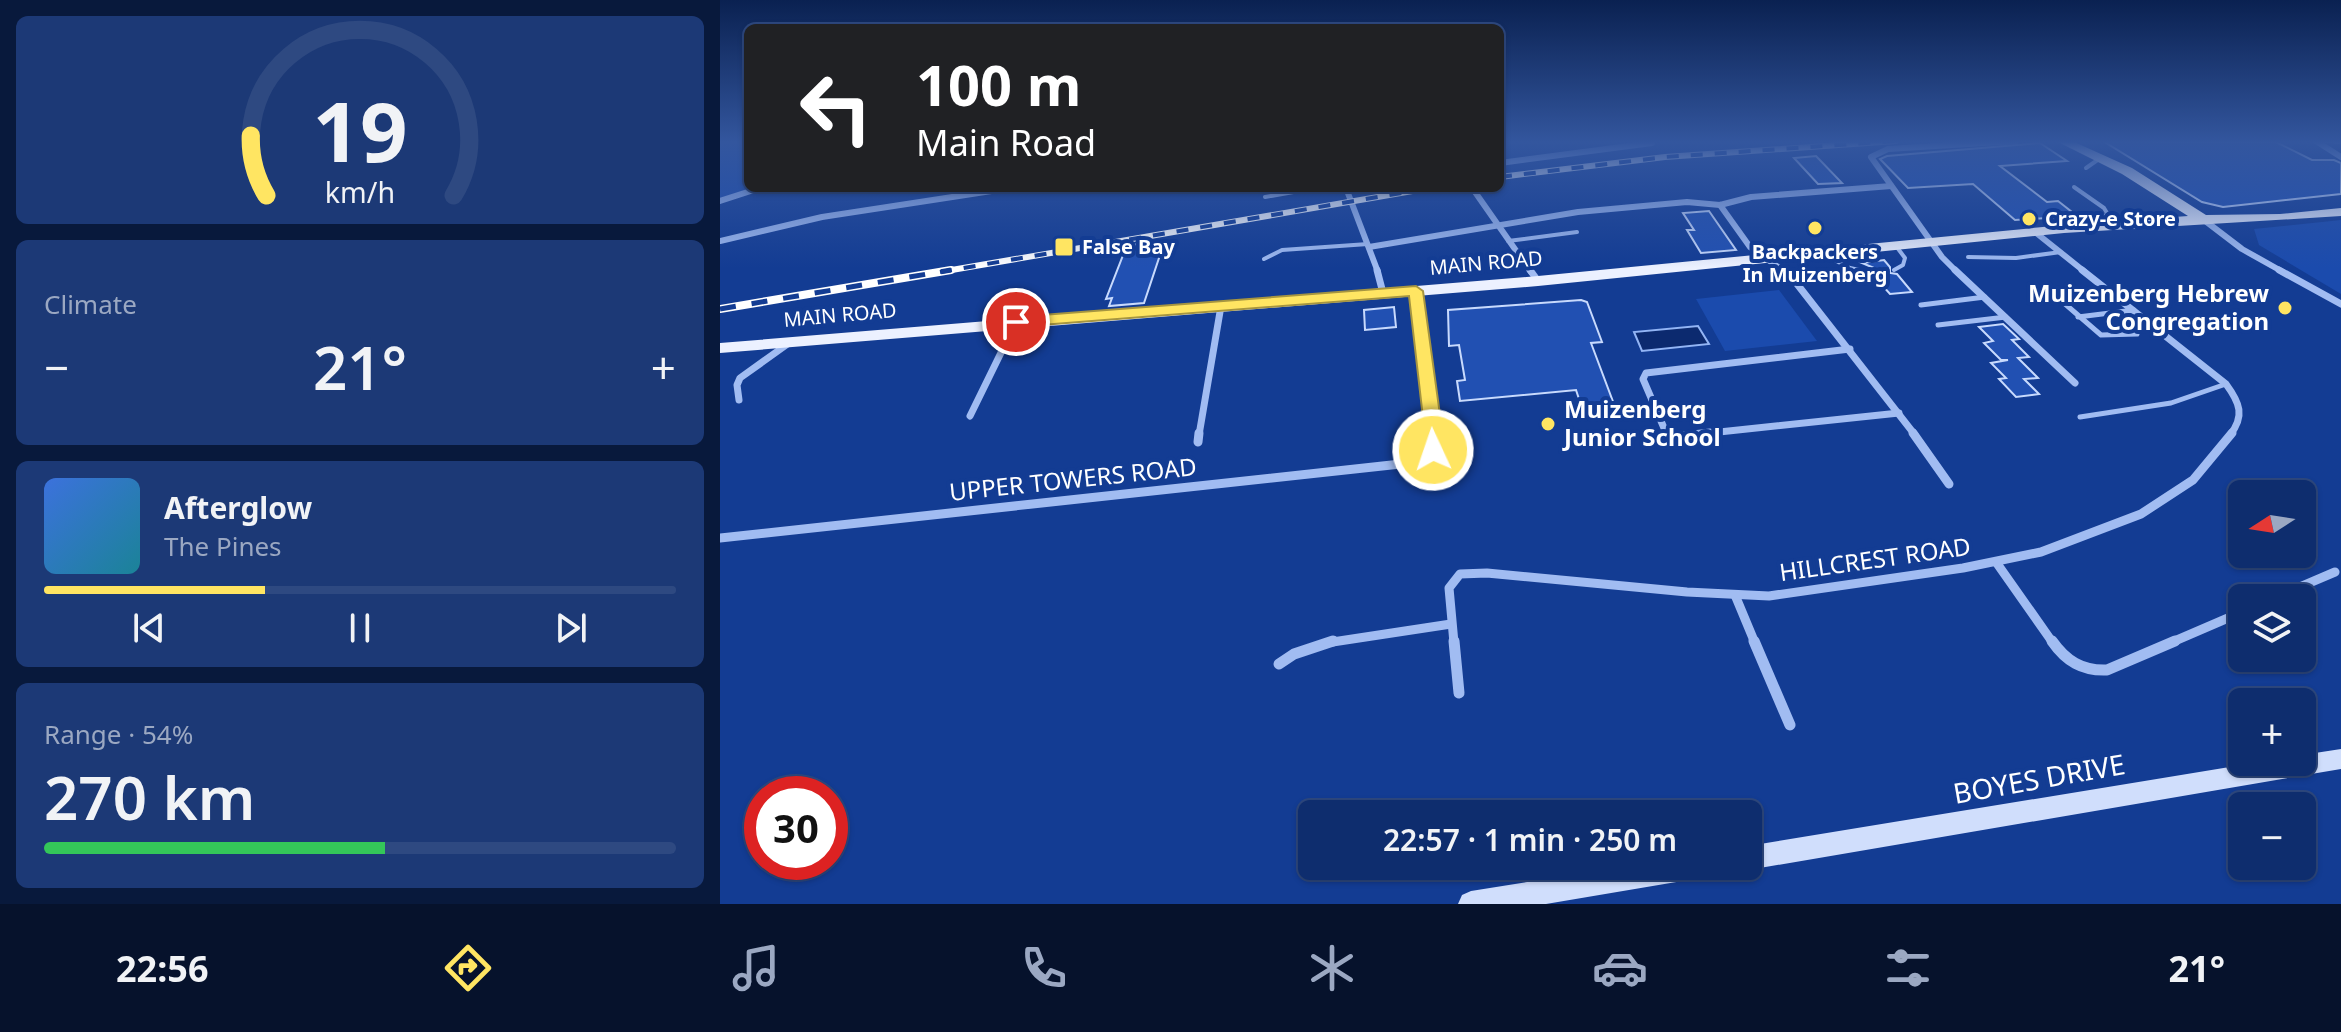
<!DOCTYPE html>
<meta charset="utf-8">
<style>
body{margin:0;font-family:"Noto Sans",sans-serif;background:#1c3976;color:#f1f3f6;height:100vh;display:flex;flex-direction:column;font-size:30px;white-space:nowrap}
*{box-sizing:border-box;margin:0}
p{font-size:26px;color:#9ba8c2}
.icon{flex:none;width:44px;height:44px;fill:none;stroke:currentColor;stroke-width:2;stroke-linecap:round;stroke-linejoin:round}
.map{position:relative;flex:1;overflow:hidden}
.panel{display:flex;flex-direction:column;gap:16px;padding:16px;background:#08193c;width:720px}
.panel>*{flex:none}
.top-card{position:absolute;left:24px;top:24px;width:760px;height:168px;border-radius:12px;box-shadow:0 2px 6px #0004,0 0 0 2px #2e4981;background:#202124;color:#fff;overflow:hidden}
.needle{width:52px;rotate:258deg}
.buttons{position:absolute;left:1508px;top:480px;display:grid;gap:16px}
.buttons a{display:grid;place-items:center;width:88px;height:88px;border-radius:12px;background:#0e2d6e;box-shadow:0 2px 6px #0004,0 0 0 2px #2e4981;font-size:40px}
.speed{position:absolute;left:24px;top:776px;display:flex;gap:16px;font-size:40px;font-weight:700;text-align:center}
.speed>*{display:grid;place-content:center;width:104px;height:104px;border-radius:50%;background:#0e2d6e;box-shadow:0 2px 6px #0004,0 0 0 2px #2e4981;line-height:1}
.speed .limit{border:12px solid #d22;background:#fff;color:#111}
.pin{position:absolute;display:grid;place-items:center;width:68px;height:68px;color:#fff;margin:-34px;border:4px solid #fff;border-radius:50%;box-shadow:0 2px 8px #0007}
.me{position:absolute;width:88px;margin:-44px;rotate:357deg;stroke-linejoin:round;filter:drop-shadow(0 0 6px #0008)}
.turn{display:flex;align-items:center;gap:28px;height:168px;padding:0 40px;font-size:36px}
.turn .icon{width:104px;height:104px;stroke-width:2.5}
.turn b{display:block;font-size:56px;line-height:68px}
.big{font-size:60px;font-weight:600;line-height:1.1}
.panel .card{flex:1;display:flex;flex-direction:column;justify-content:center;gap:12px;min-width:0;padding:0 28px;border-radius:12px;background:#1c3976}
.panel .dial{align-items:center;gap:0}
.dial svg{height:208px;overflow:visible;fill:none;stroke:#2e4981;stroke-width:7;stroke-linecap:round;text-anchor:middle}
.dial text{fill:#f1f3f6;stroke:none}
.song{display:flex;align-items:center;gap:24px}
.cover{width:96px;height:96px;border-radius:12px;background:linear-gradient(135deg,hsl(220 70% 55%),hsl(190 70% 35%))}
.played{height:8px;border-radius:4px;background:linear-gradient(90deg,#ffe562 35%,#2e4981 35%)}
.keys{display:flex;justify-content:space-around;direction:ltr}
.heat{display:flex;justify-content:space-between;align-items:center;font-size:44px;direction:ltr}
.charge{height:12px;border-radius:6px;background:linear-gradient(90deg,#34c759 54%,#2e4981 0)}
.trip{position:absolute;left:578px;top:800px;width:464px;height:80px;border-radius:12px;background:#0e2d6e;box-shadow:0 2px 6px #0004,0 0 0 2px #2e4981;font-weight:600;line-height:80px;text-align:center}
.tab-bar{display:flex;height:128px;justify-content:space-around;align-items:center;background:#06122c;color:#9ba8c2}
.tab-bar .icon{width:56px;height:56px}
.tab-bar .on{color:#ffe562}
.tab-bar b{font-size:36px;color:#f1f3f6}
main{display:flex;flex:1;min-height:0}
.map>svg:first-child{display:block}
.green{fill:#1b4bad}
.water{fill:#0c2a6f;stroke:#93b5f5;stroke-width:2}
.building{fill:#2150b2;stroke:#c8dafd;stroke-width:2}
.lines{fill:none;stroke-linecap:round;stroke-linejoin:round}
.lane-far1{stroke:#a1bcf2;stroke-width:4}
.lane{stroke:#a1bcf2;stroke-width:5}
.street-far3{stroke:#a1bcf2;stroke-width:6}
.street-far2{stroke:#a1bcf2;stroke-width:7}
.street-far1{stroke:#a1bcf2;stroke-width:9}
.street{stroke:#a1bcf2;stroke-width:11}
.secondary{fill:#d0defc;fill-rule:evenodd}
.primary{fill:#ecf1ff;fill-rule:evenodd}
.rail-far1-casing{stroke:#fff;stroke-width:6}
.rail-casing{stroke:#fff;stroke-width:8}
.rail-far1{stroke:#133c93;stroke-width:4;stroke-dasharray:12;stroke-linecap:butt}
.rail{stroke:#133c93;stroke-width:5;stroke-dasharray:16;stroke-linecap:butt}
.route{fill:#ffe562;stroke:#a69540;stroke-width:2}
.poi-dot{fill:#ffe562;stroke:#133c93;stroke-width:3}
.labels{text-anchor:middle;stroke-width:8;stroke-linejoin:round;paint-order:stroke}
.far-poi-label{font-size:20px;font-weight:bold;fill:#fff;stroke:#133c93;text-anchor:start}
.far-street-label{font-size:20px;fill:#fff;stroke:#133c93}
.poi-label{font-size:24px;font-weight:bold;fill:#fff;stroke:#133c93;text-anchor:end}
.street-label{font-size:24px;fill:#fff;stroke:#133c93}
.near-street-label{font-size:28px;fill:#fff;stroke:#133c93}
</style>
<main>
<section class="panel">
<div class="card dial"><svg viewBox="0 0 100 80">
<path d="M14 69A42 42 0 1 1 86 69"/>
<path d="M14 69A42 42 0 0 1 8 46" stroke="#ffe562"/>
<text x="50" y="56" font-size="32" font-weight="700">19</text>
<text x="50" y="72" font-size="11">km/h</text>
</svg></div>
<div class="card"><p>Climate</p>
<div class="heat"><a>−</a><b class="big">21°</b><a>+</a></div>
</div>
<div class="card">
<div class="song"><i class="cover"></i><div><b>Afterglow</b><p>The Pines</p></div></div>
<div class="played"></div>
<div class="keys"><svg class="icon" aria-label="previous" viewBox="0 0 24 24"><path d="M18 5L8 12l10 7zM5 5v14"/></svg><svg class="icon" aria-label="pause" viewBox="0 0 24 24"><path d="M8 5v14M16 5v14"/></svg><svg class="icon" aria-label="next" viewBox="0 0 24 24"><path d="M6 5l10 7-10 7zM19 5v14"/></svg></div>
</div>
<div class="card"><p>Range · 54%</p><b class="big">270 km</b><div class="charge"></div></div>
</section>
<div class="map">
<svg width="1621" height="904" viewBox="0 0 1621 904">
<rect width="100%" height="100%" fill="#133c93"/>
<!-- green -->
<g class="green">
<path d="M0 141H28V188H40L0 201Z"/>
<path d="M1621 220V294L1539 245 1534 229Z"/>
<path d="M1059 290 1097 341 1005 351 976 299Z"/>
</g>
<!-- water -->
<path class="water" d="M978 326 989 344 922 351 914 332Z"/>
<!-- building -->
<g class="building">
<path d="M1383 141 1556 142 1592 160H1614L1621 163V194L1503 207 1482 202Z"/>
<path d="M1320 143 1347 161 1280 166 1327 202 1338 201 1357 216 1295 220 1253 184 1188 188 1160 159 1167 156Z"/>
<path d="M1096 156 1122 183 1098 184 1074 158Z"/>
<path d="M989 211 1016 250 981 253 967 230H974L963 213Z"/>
<path d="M444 243 424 303 389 306 392 298 386 299 407 245Z"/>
<path d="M1164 260 1170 267V273L1177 274 1192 292 1170 294 1154 276V268L1142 263Z"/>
<path d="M861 300 867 302 882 342 871 343 895 407 863 411 856 390 740 401 737 381 745 380 739 345 729 346 728 310Z"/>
<path d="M674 307 676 327 645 330 644 310Z"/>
<path d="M1283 324 1299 339 1292 340 1309 357 1298 358 1318 378 1304 379 1319 394 1296 397 1279 379 1286 378 1271 363 1288 360H1281L1264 343 1273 341 1259 327Z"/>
</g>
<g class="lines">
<!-- lane-far1 -->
<g class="lane-far1">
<path d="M1605 141 1621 142"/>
<path d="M1366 168 1379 159"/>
<path d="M1354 187 1384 208 1387 213 1383 221"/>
<path d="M545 197 596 188"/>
<path d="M788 241 857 232"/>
<path d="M1103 254 1130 268 1148 272"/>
<path d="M1248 257 1296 258 1341 252"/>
<path d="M544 259 562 250 648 244"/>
<path d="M1174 270 1183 265 1185 258 1176 246"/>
</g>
<!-- lane -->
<g class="lane">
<path d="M1138 270 1150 272"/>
<path d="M1364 292 1339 294 1337 297 1381 335 1417 334"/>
<path d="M1201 305 1265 297"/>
<path d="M1358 317 1414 310"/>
<path d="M1218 325 1286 317"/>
<path d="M1360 417 1451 403 1506 384"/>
</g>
<!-- street-far3 -->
<g class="street-far3">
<path d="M1596 141 1621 157"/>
<path d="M780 163 932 143"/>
<path d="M626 188 658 272"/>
<path d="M755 192 811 272"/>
<path d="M0 201 40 188"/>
<path d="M1000 205 1030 247 1065 272"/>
<path d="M1484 220 1522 249 1563 272"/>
<path d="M1315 232 1365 272"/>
<path d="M0 241 102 217 291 188"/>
<path d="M649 247 858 212 967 202 1000 205 1031 197 1171 186"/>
<path d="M1237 272 1222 257 1151 157 1168 149 1296 141"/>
</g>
<!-- street-far2 -->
<g class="street-far2">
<path d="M657 270 663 293"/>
<path d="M810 270 818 281"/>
<path d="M1062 270 1070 275 1195 435"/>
<path d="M1235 270 1355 383"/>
<path d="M1362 270 1506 384C1520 403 1525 416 1510 435"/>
<path d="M1559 270 1621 304"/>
<path d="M696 291 714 435"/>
<path d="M19 400 17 385 20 378 69 343"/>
<path d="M250 416 296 322"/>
<path d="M479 435 501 306"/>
<path d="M947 435 923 379 926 373 1130 349"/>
<path d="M971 435 1179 413"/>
</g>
<!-- street-far1 -->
<g class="street-far1">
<path d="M946 433 948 438 990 433"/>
<path d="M1193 433 1229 484"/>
<path d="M478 442 479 433"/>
<path d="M0 538 699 462C711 454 716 449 714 433"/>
<path d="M1276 562 1333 643"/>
<path d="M1015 595 1035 643"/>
<path d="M1554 598 1615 572"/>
<path d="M606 643 731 624"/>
<path d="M734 643 729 588 740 574 767 573 967 592 1049 596 1243 568 1321 552 1421 514 1473 480 1512 433"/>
<path d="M1450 643 1522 612"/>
</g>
<!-- street -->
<g class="street">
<path d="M734 641 739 693"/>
<path d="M1034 641 1070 725"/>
<path d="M1332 641C1346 661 1362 671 1387 670L1455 641"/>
<path d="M559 664 574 654 613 641"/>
</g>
<!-- secondary -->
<g class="secondary">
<path d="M1621 749V769L1028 870 1019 866H1028V846L1540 762H1582V755Z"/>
<path d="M906 866H992L989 875 980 878 826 904H738L742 895 751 891Z"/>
</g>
<!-- primary -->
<path class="primary" d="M1336 141H1352L1412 168 1486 215 1560 214 1621 208V216L1344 233 818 286 0 353V343L818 276 1344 225 1468 216 1402 174Z"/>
<!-- rail-far1 casing -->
<g class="rail-far1-casing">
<g id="rail-far1">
<path d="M780 177 945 157 1176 141"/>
<path d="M220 272 710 188"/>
</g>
</g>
<!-- rail casing -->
<g class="rail-casing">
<path id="rail" d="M0 309 231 270"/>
</g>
<!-- rail-far1 -->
<use href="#rail-far1" class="rail-far1"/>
<!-- rail -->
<use href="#rail" class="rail"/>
</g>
<!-- sky -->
<linearGradient id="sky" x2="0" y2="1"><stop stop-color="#0a2151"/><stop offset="0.53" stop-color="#33569e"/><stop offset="1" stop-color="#33569e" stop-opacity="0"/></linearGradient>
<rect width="1621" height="268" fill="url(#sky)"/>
<!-- route -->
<path class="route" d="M696 286 703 291 724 444 719 455 713 456 704 450 706 444 689 296 296 327 288 322 296 317Z"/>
<!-- markers -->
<g class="poi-dot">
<circle cx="1309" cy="219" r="8"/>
<circle cx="1095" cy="228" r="8"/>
<rect x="334" y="237" width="20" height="20" rx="4"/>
<circle cx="1565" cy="308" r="8"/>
<circle cx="828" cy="424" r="8"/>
</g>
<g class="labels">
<!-- far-poi labels -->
<g class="far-poi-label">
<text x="1325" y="226">Crazy-e Store</text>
<text x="362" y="254">False Bay</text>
<text x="1095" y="259" text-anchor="middle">Backpackers<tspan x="1095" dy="23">In Muizenberg</tspan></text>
</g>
<!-- far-street labels -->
<g class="far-street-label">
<text transform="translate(766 263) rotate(-5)" y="7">MAIN ROAD</text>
<text transform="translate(120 315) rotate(-5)" y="7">MAIN ROAD</text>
</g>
<!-- poi labels -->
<g class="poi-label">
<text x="1549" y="302">Muizenberg Hebrew<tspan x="1549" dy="28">Congregation</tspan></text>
<text x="844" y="418" text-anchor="start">Muizenberg<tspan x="844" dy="28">Junior School</tspan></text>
</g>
<!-- street labels -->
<g class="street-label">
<text transform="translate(353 480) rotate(-6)" y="8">UPPER TOWERS ROAD</text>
<text transform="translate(1155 560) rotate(-8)" y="8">HILLCREST ROAD</text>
</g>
<!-- near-street labels -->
<g class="near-street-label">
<text transform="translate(1319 779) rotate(-10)" y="10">BOYES DRIVE</text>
</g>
</g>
</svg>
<div class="buttons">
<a><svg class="needle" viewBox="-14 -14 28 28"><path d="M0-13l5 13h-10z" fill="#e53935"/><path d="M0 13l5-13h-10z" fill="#9ba8c2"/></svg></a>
<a><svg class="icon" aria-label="layers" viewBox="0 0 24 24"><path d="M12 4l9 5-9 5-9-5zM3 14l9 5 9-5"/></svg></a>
<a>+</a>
<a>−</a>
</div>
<div class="speed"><div class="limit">30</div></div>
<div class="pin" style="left:296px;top:322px;background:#d93025"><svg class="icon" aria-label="arrive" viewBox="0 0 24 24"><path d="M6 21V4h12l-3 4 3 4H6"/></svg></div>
<svg class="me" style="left:713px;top:450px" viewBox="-20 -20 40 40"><circle r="17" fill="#ffe562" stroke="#fff" stroke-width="3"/><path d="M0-11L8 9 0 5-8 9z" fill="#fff"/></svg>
<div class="trip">22:57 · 1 min · 250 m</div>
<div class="top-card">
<div class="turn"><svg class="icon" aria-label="left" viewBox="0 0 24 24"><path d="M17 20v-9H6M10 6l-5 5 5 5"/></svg><div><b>100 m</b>Main Road</div></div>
</div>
</div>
</main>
<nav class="tab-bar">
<b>22:56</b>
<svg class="icon on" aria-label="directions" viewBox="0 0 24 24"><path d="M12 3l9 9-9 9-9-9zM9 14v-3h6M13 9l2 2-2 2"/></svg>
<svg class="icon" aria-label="music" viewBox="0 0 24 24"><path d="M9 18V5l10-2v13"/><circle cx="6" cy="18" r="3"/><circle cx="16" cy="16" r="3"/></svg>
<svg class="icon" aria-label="phone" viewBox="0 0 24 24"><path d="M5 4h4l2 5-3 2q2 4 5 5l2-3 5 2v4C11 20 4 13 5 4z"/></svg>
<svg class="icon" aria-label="climate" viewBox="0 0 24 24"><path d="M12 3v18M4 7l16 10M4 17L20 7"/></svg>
<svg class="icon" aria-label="car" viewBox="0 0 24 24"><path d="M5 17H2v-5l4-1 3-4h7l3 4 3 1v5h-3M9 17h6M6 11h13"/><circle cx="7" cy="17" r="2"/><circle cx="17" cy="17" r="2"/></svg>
<svg class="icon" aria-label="filters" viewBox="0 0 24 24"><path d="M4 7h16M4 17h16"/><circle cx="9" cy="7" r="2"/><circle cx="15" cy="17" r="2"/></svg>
<b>21°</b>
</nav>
